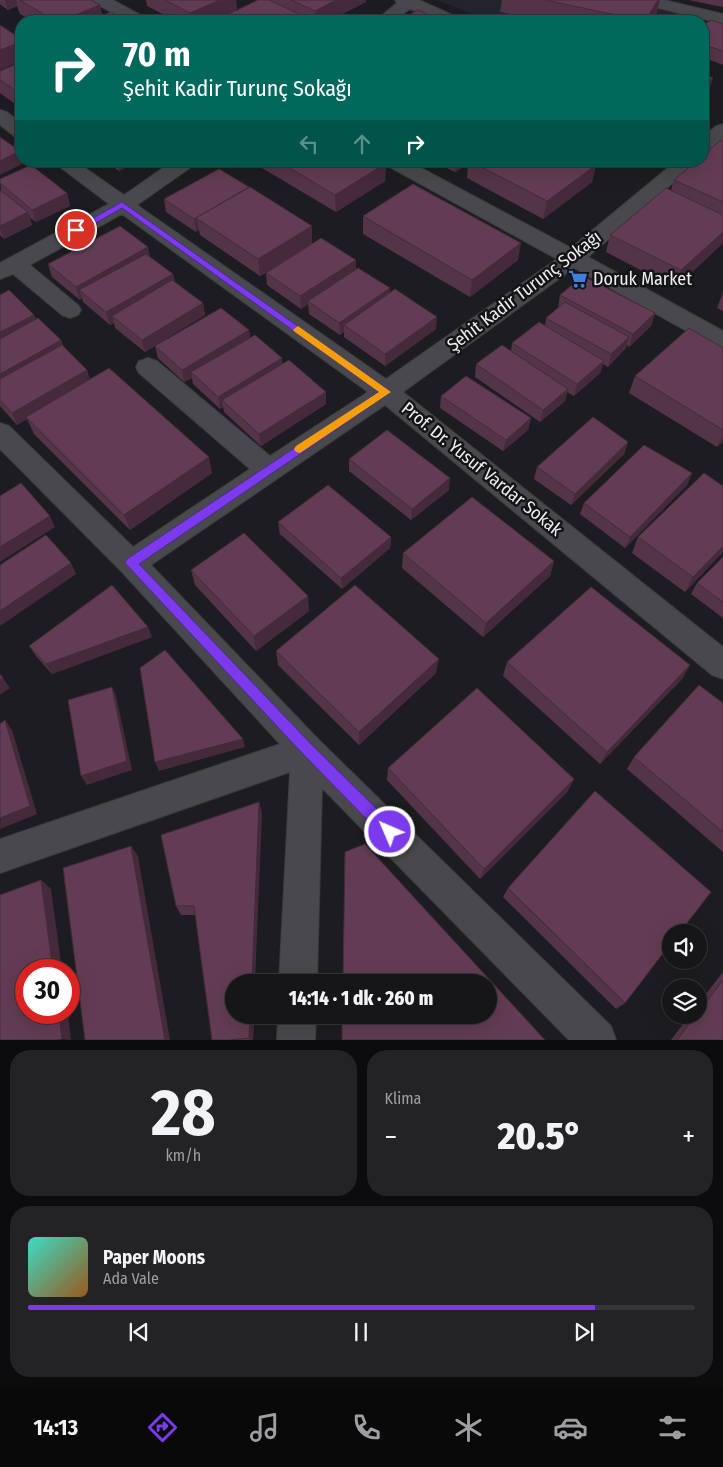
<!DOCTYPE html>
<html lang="tr">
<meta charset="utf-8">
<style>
body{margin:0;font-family:"Fira Sans Condensed",sans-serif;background:#232326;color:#f1f3f6;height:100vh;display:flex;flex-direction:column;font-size:19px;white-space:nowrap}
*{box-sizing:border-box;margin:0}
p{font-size:16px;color:#9e9fa2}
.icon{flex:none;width:28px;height:28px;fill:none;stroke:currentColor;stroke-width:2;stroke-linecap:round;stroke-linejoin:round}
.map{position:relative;height:1040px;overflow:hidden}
.panel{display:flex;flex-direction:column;gap:10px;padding:10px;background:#0c0c0e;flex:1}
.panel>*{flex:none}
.hud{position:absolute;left:15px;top:15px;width:694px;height:152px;border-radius:20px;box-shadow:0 5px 20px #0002,0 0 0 1px #353538;background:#00695c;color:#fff;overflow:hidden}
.fabs{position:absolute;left:662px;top:924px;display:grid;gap:10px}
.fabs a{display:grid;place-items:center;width:45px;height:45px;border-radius:50%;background:#161619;box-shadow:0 5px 20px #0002,0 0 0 1px #353538;font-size:25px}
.speed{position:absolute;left:15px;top:959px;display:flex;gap:10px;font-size:25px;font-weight:700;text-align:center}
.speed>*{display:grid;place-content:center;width:65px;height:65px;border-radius:50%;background:#161619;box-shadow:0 5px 20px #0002,0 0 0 1px #353538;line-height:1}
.speed .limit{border:8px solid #d22;background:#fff;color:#111}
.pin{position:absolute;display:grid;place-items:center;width:42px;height:42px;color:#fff;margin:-21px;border:2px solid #fff;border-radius:50%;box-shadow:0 1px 5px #0007}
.me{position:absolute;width:55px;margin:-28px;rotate:315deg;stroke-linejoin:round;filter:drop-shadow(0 0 4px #0008)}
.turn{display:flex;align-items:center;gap:18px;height:105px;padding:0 25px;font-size:22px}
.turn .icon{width:65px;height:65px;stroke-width:2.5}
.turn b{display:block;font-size:35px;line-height:42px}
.lanes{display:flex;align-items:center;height:48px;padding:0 25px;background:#0003;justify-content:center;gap:25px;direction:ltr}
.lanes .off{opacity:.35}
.big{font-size:38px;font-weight:800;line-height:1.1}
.panel .card{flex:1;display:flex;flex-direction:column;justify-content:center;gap:8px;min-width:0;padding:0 18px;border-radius:20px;background:#232326}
.panel .dial{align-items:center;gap:0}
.dial b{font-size:65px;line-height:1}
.song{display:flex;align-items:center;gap:15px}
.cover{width:60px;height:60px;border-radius:8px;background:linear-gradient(135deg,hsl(170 70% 55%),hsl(30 70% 35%))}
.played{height:5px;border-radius:2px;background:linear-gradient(90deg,#7c3aed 85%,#353538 85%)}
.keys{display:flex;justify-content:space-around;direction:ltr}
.heat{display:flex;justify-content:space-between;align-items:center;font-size:28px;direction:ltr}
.panel .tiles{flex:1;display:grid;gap:10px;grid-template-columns:1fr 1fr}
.card:last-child{grid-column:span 2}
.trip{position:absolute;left:225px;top:974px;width:272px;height:50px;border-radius:25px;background:#161619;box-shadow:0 5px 20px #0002,0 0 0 1px #353538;font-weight:800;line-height:50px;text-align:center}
.tab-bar{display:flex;height:80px;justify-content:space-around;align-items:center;background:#09090a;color:#9e9fa2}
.tab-bar .icon{width:35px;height:35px}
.tab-bar .selected{color:#7c3aed}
.tab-bar b{font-size:22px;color:#f1f3f6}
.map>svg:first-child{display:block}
.built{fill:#24242d}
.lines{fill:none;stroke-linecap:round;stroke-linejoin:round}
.minor-casing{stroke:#3a3a3d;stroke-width:2}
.minor{fill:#49494d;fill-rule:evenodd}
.wall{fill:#543448}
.shaded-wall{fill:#452a3b}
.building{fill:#623c54;stroke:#452a3b}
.route{fill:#7c3aed;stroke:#51269a}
.slow{fill:#f59e0b}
.labels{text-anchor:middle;stroke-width:5;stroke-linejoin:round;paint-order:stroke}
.poi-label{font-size:18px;fill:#ededf0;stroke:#141418;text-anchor:start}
.street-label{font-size:18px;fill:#ededf0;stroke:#141418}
</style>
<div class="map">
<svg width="723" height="1040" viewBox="0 0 723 1040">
<rect width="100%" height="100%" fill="#1d1d21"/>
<!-- built -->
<path class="built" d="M437 0H627L685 14 675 21H491Z"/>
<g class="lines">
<!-- minor casing -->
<g class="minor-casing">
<g id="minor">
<path d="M93 0H113L144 17 146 21H126L95 3Z"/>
<path d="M395 0H419L457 17 459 21H438L410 9 393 21H375L397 3Z"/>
<path d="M636 0H664L723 14V24L638 3Z"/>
<path d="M0 110 7 112 21 123V138L14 136 0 125Z"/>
<path d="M723 124V140L709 153 702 155V138L716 126Z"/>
<path d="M52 161H75L124 195 173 161H197L194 165 137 205 386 379 557 259 386 165 383 161H408L571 248 676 161H698L588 257 723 331V349L715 347 574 268 403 392 723 647V679L712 675 385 405 151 565 318 739 611 1026 616 1040H569L322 788 317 982H279L290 772 0 873V839L280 744 121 571 0 449V423L9 426 133 547 250 469 139 373 136 367 139 361 148 358 157 361 270 456 368 392 122 214 30 265 78 305 81 310 78 315 70 318 62 315 13 274 0 279V263L109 204Z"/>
<path d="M278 1015H316L315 1040H277Z"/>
</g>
</g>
<!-- minor -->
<use href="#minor" class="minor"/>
</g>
<!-- wall -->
<g class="wall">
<path d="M0 0H91L100 5 102 16 127 21H32L20 14 17 6 8 10 0 4Z"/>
<path d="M146 0H236L237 10 212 21H176L147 6Z"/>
<path d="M258 0H366V2L328 21H214Z"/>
<path d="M502 0H660L656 15 652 21H544L500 12Z"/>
<path d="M689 0H723V5L722 7Z"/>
<path d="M723 24V65L702 57V26Z"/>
<path d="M21 62V108L0 93V71Z"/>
<path d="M723 141V243L675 288 606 252 610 235 671 190 674 180Z"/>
<path d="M106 161H139L119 171Z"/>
<path d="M250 161H383L386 163 385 181 336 212Z"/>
<path d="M433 161H589L596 165 592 182 543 219 467 178 468 164 455 172Z"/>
<path d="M0 179 67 193 70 206 36 222 29 217 32 225 4 239 0 235V190H1Z"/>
<path d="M164 199 312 226V243L356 260V270L390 288 389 293 436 329 385 366 344 337V332L340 335 309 314 308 304 301 309 267 285 266 273 260 276 200 235 199 230 196 232 166 212Z"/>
<path d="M363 216 518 260 470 297 363 234Z"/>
<path d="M150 257 173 274 175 282 203 303 205 315 164 340 249 330 250 337 283 364 326 392V404L261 446 224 412 223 407 220 409 193 384 192 378 184 382 158 358 155 346 145 352 115 328 114 323 110 325 83 302 82 298 80 300 52 277 48 264Z"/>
<path d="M723 292V311L717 308Z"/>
<path d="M0 295 34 315 36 319 61 340 64 348 90 379 212 473 130 530 34 434 27 419 17 425 0 406Z"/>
<path d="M560 295 655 313 651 326 629 347 627 345 625 349 608 367 603 364 600 373 574 396 567 392 565 401 540 422 475 377 476 364 511 351 512 343 545 325 546 318 558 308Z"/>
<path d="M723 348V441L717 447 629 393 635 376Z"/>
<path d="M441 396 531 418 528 430 503 451 440 408Z"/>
<path d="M628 442 624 454 571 505 534 479 537 467Z"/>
<path d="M349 459 449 490 411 520 349 471Z"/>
<path d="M692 473 687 485 625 548 580 514 584 503Z"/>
<path d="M723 486V552L685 592 632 553 638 537Z"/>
<path d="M278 522 391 537 390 548 342 589 280 534Z"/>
<path d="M403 553 554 561 550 576 483 637 402 568Z"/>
<path d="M723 557V618L691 594 697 583Z"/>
<path d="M191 570 309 611 256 651 195 585Z"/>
<path d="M152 637 52 674 36 656 29 646Z"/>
<path d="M276 651 436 673 359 745 278 665Z"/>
<path d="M507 662 690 665 682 679 600 764 503 676Z"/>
<path d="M723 703V852L627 769 634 757Z"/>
<path d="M388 768 568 791 480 879 387 780Z"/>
<path d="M259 802 262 814 234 1015H254L253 1040H212L195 915H181L176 906Z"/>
<path d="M508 888 625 1003 616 1009 503 897Z"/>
<path d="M723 972V1040H671L690 1015H699V1003Z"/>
</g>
<!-- shaded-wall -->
<g class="shaded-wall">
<path d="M5 0H16L17 6 8 10Z"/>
<path d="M220 0H236L237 10 212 21H191L190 13Z"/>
<path d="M336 0H366V2L328 21H315V11Z"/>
<path d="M658 0H660L656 15 652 21H645Z"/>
<path d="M100 5 103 21H60Z"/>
<path d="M21 42V61L0 70V50Z"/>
<path d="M713 78 709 90 702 95V86Z"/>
<path d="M20 151 21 156V161H23L24 163 0 175V161Z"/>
<path d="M117 161H139L119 171Z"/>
<path d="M456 161H468V164L455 172Z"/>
<path d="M386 163 385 181 336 212 335 195Z"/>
<path d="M596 165 592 182 543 219 547 201Z"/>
<path d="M67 193 70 206 36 222 32 210Z"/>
<path d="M28 212 32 225 4 239 0 228V226Z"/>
<path d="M197 218 199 230 196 232 194 219Z"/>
<path d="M312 226V243L260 276 258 259Z"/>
<path d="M723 232V243L675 288 681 270Z"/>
<path d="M521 243 518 260 470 297 472 280Z"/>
<path d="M148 247 151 260 79 290 82 298 80 300 76 287Z"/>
<path d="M356 260V272L308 301V304L301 309 300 296Z"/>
<path d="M173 274 176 287 112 316 114 323 110 325 106 312Z"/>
<path d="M390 288 389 301 344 325V332L340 335 339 323Z"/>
<path d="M203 303 205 315 145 352 142 340Z"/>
<path d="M655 313 651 326 629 347 633 334Z"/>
<path d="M34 315 39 327 0 347V332Z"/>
<path d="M437 317 436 329 385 366V354Z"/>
<path d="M249 330 251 343 191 372 192 378 184 382 182 370Z"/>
<path d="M629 337 625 349 608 367 611 354Z"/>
<path d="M61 340 66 352 0 389V374Z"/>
<path d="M282 358 283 370 222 400 223 407 220 409 218 397Z"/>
<path d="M604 361 600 373 574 396 577 384Z"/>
<path d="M87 370 91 382 26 417 27 419 17 425 12 413Z"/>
<path d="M568 389 565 401 540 422 543 410Z"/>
<path d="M326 392V404L261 446 259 434Z"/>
<path d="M531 418 528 430 503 451 506 440Z"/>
<path d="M723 434V441L717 447Z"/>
<path d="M628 442 624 454 571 505 575 494Z"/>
<path d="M209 457 212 473 130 530 124 515Z"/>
<path d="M692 473 687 485 625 548 630 537Z"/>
<path d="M450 478 449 490 411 520 412 509Z"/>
<path d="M50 516 55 527 0 562V547Z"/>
<path d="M391 537 390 548 342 589 341 578Z"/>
<path d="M723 546V552L685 592 693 577Z"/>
<path d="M554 561 550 576 483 637 486 623Z"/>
<path d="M71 563 76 574 0 626V611Z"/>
<path d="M308 596 309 611 256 651 254 636Z"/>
<path d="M148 627 152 637 52 674 46 664Z"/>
<path d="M439 659 436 673 359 745V732Z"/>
<path d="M690 665 682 679 600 764 607 752Z"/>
<path d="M3 678 10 688 0 695V680Z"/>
<path d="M112 687 116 696 132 770 87 785 81 776Z"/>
<path d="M5 720 12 730 37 814 0 829Z"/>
<path d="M243 739 245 747 159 771 155 762Z"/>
<path d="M574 779 568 791 480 879 484 869Z"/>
<path d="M259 802 262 814 255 982H252Z"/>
<path d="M131 846 138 856 170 1040H165Z"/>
<path d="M41 880 51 889 62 970H53Z"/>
<path d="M59 1012H68L71 1040 62 1039Z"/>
<path d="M250 1015H254L253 1040H251L249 1038Z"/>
</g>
<!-- building -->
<g class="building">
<path d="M20 0H91L100 5 60 21H55Z"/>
<path d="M165 0H220L190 13Z"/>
<path d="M258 0H269L312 20 311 21H214Z"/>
<path d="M291 0H336L315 11Z"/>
<path d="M545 0H658L645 21Z"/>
<path d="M418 10 442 21H398Z"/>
<path d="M111 12 127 21H89Z"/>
<path d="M711 20 723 24V51L702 44V26Z"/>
<path d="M0 25 21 39V42L0 50Z"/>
<path d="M21 62V94L0 80V71Z"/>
<path d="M702 73 713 78 702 86Z"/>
<path d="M0 137 20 151 0 161Z"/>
<path d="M721 140 723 141V202L674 180 696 161H702V156Z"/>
<path d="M278 161H383L386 163 335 195Z"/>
<path d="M470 161H589L596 165 547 201Z"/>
<path d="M31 165 67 193 32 210 0 183V179Z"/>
<path d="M219 169 249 187 194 219 164 199Z"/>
<path d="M413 184 521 243 472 280 363 216Z"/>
<path d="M250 187 312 226 258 259 196 218Z"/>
<path d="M666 188 723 215V232L681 270 610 235Z"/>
<path d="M0 190 28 212 0 226Z"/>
<path d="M120 226 148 247 76 287 48 264Z"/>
<path d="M321 238 356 260 300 296 266 273Z"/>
<path d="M146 254 173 274 106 312 79 290Z"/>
<path d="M358 268 390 288 339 323 308 301Z"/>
<path d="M583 276 655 313 633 334 560 295Z"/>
<path d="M172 280 203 303 142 340 112 316Z"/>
<path d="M395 289 437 317 385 354 344 325Z"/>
<path d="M9 290 34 315 0 332V295Z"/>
<path d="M565 302 629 337 611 354 546 318Z"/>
<path d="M221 308 249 330 182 370 155 346Z"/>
<path d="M38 318 61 340 0 374V339Z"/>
<path d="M539 322 604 361 577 384 512 343Z"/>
<path d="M689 328 723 348V430L635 376Z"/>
<path d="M255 335 282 358 218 397 191 372Z"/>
<path d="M62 345 87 370 12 413 0 400V379Z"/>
<path d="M502 345 568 389 543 410 476 364Z"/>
<path d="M289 360 326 392 259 434 222 400Z"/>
<path d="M109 368 209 457 124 515 26 417Z"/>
<path d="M466 376 531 418 506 440 441 396Z"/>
<path d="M593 417 628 442 575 494 537 467Z"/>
<path d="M387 430 450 478 412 509 349 459Z"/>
<path d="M644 445 692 473 630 537 584 503Z"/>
<path d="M704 473 723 486V546L693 577 638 537Z"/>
<path d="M21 483 50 516 0 547V496Z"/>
<path d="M328 485 391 537 341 578 278 522Z"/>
<path d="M472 497 554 561 486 623 403 553Z"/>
<path d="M244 533 308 596 254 636 191 570Z"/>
<path d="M46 535 71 563 0 611V565Z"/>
<path d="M723 557V602L697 583Z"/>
<path d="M112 585 148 627 46 664 29 646Z"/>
<path d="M355 585 439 659 359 732 276 651Z"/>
<path d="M591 587 690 665 607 752 507 662Z"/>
<path d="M165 650 243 739 155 762 140 668Z"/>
<path d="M0 674 3 678 0 680Z"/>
<path d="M699 685 723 703V832L634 757Z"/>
<path d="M112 687 127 761 81 776 68 700Z"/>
<path d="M477 688 574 779 484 869 388 768Z"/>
<path d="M5 720 30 806 0 818V724Z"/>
<path d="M595 791 711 892 680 932H671V943L625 1003 508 888Z"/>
<path d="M259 802 252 982H234V1015H250L249 1038 229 1040H212L194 906H176L161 835Z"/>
<path d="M365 844 545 1040H342V1015H489V982H343L345 852Z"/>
<path d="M131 846 165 1040H85L63 868Z"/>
<path d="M41 880 53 970H26V1012H59L62 1039 56 1040H0V895Z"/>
<path d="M723 980V1040H677L696 1015H699V1012Z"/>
</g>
<!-- route -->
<path class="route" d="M122 202 391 392 139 564 312 745 395 827 397 832 395 838 390 840 385 838 303 754 125 563 127 559 379 392 122 208 80 232H73L72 230Z"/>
<!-- slow -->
<path class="slow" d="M298 326 391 392 300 453 296 452 294 449 296 446 379 392 295 332 293 330Z"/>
<!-- icons -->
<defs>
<g id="supermarket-bare" transform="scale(1.5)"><path d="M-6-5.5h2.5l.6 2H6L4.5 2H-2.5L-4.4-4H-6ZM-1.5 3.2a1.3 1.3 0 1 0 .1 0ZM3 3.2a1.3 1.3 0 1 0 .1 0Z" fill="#3f7fe0" stroke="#141418" stroke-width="2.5" paint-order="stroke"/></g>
</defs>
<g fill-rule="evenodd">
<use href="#supermarket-bare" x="578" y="279"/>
</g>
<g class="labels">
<!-- poi labels -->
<g class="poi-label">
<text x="593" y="285">Doruk Market</text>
</g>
<!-- street labels -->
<g class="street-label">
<text transform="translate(524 291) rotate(-37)" y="6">Şehit Kadir Turunç Sokağı</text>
<text transform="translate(482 469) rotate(39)" y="6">Prof. Dr. Yusuf Vardar Sokak</text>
</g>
</g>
</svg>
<div class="fabs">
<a><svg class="icon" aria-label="sound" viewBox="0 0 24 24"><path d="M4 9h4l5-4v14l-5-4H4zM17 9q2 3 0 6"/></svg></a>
<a><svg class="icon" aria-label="layers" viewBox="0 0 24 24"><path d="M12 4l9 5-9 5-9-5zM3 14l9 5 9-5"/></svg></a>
</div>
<div class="speed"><div class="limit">30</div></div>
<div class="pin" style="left:76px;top:230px;background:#d93025"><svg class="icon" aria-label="arrive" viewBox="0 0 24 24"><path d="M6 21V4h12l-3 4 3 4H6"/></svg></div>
<svg class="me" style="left:390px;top:832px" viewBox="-20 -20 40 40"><circle r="17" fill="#7c3aed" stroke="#fff" stroke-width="3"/><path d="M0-11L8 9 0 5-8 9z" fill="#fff"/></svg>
<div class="trip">14:14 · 1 dk · 260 m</div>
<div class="hud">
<div class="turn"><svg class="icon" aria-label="right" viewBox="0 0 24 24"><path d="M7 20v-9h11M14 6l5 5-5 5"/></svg><div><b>70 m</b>Şehit Kadir Turunç Sokağı</div></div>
<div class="lanes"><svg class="icon off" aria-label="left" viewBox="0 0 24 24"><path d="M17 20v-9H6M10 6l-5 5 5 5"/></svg><svg class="icon off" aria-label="ahead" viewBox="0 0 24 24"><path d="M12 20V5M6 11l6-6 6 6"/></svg><svg class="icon" aria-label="right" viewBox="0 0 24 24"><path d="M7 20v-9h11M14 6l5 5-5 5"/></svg></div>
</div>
</div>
<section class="panel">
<div class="tiles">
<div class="card dial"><b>28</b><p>km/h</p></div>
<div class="card"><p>Klima</p>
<div class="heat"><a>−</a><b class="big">20.5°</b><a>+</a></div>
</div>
<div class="card">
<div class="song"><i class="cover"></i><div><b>Paper Moons</b><p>Ada Vale</p></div></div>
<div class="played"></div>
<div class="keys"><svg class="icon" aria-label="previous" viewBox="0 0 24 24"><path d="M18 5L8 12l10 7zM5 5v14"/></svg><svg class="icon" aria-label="pause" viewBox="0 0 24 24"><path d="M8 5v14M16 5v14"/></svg><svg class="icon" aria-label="next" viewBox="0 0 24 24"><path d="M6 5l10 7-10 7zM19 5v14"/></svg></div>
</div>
</div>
</section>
<nav class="tab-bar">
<b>14:13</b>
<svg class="icon selected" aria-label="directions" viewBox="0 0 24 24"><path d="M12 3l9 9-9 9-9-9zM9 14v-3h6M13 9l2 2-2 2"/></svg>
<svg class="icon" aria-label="music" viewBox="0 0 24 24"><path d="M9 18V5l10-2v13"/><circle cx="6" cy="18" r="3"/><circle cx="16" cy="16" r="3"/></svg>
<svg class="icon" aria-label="phone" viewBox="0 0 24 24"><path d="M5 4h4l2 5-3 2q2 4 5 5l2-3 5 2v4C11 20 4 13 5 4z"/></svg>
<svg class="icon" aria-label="climate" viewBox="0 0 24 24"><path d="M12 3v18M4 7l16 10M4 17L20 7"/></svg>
<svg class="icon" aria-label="car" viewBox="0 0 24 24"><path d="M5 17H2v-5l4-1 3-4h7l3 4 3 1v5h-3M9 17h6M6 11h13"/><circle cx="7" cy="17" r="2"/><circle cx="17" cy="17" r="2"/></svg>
<svg class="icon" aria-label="filters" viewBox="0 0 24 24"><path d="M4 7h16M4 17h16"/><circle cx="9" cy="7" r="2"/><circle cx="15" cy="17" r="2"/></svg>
</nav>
